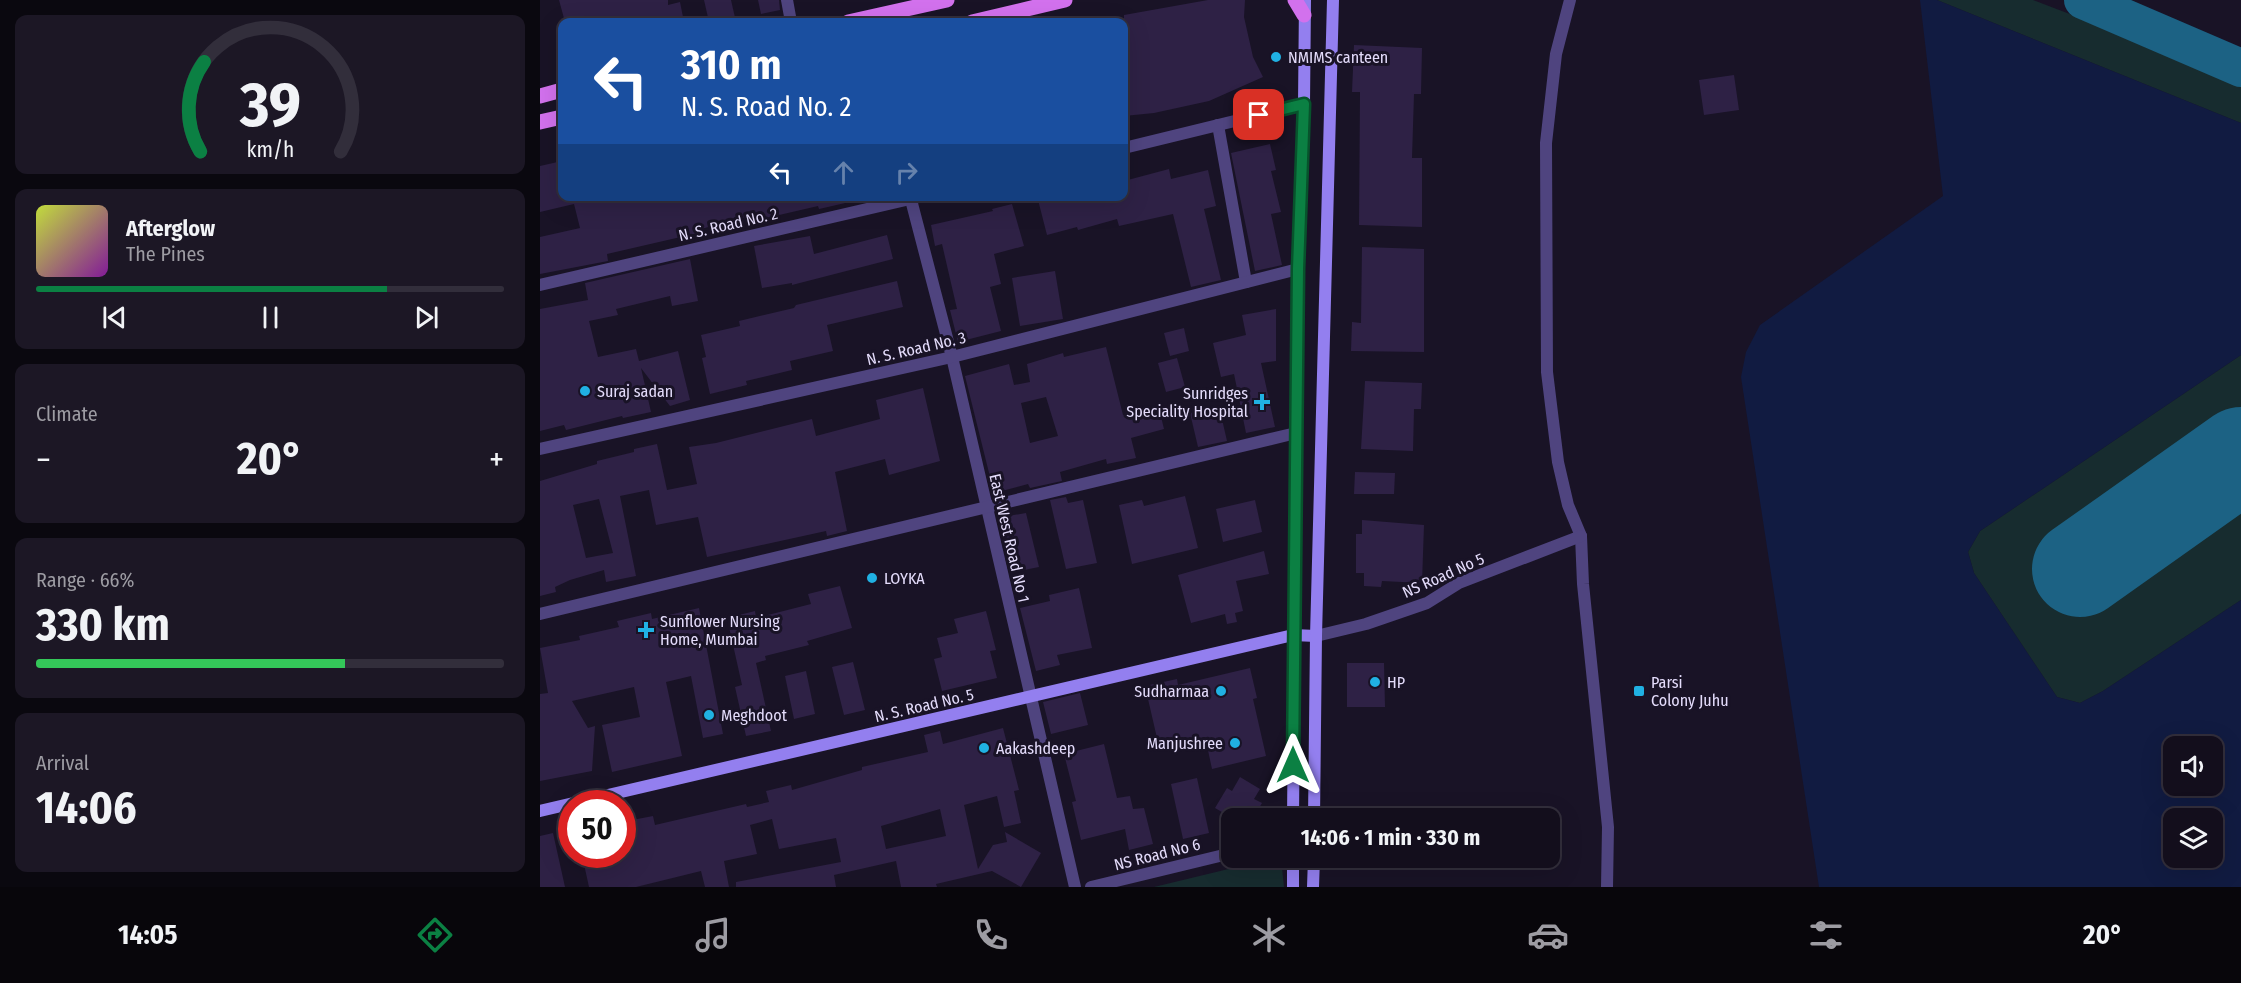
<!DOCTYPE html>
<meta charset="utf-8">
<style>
body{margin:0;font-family:"Fira Sans Condensed",sans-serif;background:#1c1725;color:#f1f3f6;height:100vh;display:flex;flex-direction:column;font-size:22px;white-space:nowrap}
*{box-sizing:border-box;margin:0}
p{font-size:20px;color:#9d9ca3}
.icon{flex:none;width:33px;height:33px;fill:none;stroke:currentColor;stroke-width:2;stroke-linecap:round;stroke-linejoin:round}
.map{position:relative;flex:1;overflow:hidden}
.details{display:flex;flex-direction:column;gap:15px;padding:15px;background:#0a080f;width:540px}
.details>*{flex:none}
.hud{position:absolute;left:18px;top:18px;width:570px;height:183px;border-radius:12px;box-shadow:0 6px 24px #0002,0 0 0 2px #322e3b;background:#1a4fa0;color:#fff;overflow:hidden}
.buttons{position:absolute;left:1623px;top:736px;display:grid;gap:12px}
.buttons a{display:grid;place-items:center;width:60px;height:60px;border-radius:12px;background:#130e1c;box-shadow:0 6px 24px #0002,0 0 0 2px #322e3b;font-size:30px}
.speed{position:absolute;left:18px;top:790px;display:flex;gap:12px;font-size:30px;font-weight:700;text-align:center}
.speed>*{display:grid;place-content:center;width:78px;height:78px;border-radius:50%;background:#130e1c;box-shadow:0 6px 24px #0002,0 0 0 2px #322e3b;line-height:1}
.speed .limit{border:9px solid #d22;background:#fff;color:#111}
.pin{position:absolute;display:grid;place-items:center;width:51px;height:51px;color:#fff;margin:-26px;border-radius:12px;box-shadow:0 3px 9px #0006}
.me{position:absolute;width:66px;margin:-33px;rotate:0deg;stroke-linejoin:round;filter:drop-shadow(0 0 4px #0008)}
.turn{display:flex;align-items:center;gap:21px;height:126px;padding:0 24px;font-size:27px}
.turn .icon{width:78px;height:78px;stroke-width:2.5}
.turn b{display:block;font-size:42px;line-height:51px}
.lanes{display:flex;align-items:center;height:57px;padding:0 24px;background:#0003;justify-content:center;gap:30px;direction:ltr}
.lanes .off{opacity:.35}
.big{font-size:45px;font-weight:700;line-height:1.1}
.details .widget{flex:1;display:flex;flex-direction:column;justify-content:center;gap:9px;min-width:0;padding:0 21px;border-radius:12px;background:#1c1725}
.details .dial{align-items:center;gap:0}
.dial svg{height:156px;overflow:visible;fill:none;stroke:#322e3b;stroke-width:7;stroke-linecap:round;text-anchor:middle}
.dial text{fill:#f1f3f6;stroke:none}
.song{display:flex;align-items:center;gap:18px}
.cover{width:72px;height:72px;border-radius:9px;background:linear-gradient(135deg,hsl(70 70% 55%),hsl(290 70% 35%))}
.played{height:6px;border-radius:3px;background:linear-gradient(90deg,#0b8043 75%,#322e3b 75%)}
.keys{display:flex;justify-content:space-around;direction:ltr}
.heat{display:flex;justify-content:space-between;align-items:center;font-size:33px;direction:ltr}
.charge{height:9px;border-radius:4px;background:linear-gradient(90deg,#34c759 66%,#322e3b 0)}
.trip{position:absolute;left:681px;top:808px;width:339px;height:60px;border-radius:12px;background:#130e1c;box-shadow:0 6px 24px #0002,0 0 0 2px #322e3b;font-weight:700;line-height:60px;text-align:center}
.tabs{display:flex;height:96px;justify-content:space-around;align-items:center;background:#08060b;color:#9d9ca3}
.tabs .icon{width:42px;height:42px}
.tabs .current{color:#0b8043}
.tabs b{font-size:27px;color:#f1f3f6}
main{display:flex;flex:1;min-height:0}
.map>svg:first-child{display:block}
.green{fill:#172c2f}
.water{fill:#111b41;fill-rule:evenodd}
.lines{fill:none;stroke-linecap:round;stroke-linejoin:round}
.taxiway{stroke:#1c6284;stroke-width:38}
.runway{stroke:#1c6284;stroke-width:96}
.building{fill:#2e2145;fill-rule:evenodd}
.street{stroke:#4f447f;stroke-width:12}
.secondary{stroke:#937fef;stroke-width:12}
.primary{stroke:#d271ed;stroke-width:15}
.route-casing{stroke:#07532c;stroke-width:15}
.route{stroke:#0b8043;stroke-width:10}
.poi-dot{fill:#20b1e3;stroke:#191326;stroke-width:2}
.labels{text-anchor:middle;stroke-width:6;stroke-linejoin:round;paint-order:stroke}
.poi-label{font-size:16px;fill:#e4dcfb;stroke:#191326;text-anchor:start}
.street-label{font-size:16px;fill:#e4dcfb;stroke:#191326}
</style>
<main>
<section class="details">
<div class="widget dial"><svg viewBox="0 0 100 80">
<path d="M14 69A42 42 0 1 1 86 69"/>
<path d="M14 69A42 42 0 0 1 16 23" stroke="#0b8043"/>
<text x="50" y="56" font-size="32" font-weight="700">39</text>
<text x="50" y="72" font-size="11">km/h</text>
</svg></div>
<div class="widget">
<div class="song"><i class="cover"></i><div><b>Afterglow</b><p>The Pines</p></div></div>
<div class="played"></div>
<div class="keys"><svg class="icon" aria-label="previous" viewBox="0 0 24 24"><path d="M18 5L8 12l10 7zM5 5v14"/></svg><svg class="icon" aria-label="pause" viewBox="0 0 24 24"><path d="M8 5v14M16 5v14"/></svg><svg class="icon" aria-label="next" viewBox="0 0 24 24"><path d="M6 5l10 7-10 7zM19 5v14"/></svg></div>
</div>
<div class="widget"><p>Climate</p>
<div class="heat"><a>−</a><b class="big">20°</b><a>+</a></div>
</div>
<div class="widget"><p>Range · 66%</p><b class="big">330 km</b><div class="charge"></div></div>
<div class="widget"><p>Arrival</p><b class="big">14:06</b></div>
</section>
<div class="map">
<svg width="1701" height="887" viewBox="0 0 1701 887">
<rect width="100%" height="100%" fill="#191326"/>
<!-- green -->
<g class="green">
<path d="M1397 0H1493L1624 50 1701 85V123Z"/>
<path d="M1701 355V432L1523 561 1549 598 1701 489V600L1563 691 1540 703 1517 697 1434 573 1428 552 1440 531Z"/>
<path d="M734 858H741L744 887H614Z"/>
</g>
<!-- water -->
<path class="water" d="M1380 0H1397L1701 123V355L1440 531 1428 552 1434 573 1517 697 1540 703 1563 691 1701 600V887H1279L1201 377 1206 352 1220 325 1403 196ZM1634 747H1672V786H1634ZM1634 819H1672V858H1634Z"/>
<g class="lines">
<!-- taxiway -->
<path class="taxiway" d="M1543 0 1701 68"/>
<!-- runway -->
<path class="runway" d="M1540 569 1701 455"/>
</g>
<!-- building -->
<g class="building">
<path d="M19 0H128V5L140 2 144 22H25Z"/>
<path d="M164 0H191L196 22H169Z"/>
<path d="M218 0H239L240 10 221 14Z"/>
<path d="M668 0H705L704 17 713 57 723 77 669 101 614 113 584 116V15Z"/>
<path d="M814 45 882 48 881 94H874L872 158H882V227L819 225 820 92H812Z"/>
<path d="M1194 75 1199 110 1164 115 1159 80Z"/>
<path d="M730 144 736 170 731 171 741 212 731 214 742 265 715 271 691 153Z"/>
<path d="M22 161V196H149L150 200 165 196H313L314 201 279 209 278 206 209 222 207 217 157 230 158 233 67 254 68 261 0 274V237L40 228 34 204 0 212V166Z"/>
<path d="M629 169 631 179 668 170 676 206 664 209 681 280 651 287 633 214 579 226 577 219 538 230 537 227 507 235 497 196H584V181Z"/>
<path d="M472 204 484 246 454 254 461 284 450 287 461 331 418 342 410 310 417 309 402 244 395 246 391 225 453 211 452 209Z"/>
<path d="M347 235 353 259 252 285V283L222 288 214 246 270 236 274 254Z"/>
<path d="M822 247 884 249V352L811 351 812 322 821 323Z"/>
<path d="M150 259 158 301 132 306 130 296 76 309 78 315 49 321 58 357 96 349 99 361 138 351 150 400 130 406 101 368 111 412 83 418 82 416 26 430 24 425 0 431V309L48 300 45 283Z"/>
<path d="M515 271 523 319 480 326 472 278Z"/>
<path d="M357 281 363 307 287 325 293 351 250 361 252 370 206 381 207 385 170 394 162 358 166 357 161 335 200 326 199 321 254 308 256 305Z"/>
<path d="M736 309V361L721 363 735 427 706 433 694 374 681 377 673 343 706 335 702 315Z"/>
<path d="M644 328 649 351 630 356 624 333Z"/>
<path d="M566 347 583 415 619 408 624 429 591 438 596 458 567 464 566 459 520 472 522 481 490 488 488 484 454 493 425 376 469 364 474 385 490 382 487 364 523 353 524 357ZM506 397 518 436 490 443 481 403Z"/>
<path d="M637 358 645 387 626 392 618 363Z"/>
<path d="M825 381 882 383 881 409H874L873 451 821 449Z"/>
<path d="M383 388 400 461 349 475 345 459 295 472 307 531 287 536 286 531 167 557 158 517 116 525 109 490 80 496 96 576 66 582 64 570 30 580 15 587 16 592 0 596V481L57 464V461L94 452V449L117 444 127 490 157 484 149 447 176 443 272 419 276 436 340 419 336 400ZM59 499 73 553 46 558 33 505Z"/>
<path d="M679 406 687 441 658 447 650 413Z"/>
<path d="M815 472 855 473 854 494H814Z"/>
<path d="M645 496 658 548 592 564 579 505 602 500 604 506Z"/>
<path d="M526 497 528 503 543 500 557 563 526 569 510 500Z"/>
<path d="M715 500 722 532 683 542 676 509Z"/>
<path d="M486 513 499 567 479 571 476 560 466 554 463 538 467 532 472 531 468 516Z"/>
<path d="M822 520 884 525 882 583 842 581 841 587 824 586V573H816V534H822Z"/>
<path d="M724 551 729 574 696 581 703 611 695 613 697 622 687 624 685 614 651 623 638 575Z"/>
<path d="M300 586 312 628 267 641 269 645 225 656 226 660 216 663 231 731 206 736 195 687 202 685 187 618 215 611 216 618 271 604 268 594Z"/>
<path d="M539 588 552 648 517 655 520 665 496 671 480 608 510 601 509 595Z"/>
<path d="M159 608 183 734 163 738 151 676 126 682 142 756 72 772 62 725 100 717 94 687 32 701 48 728 55 726 52 771 0 781V694L8 693 0 648 40 640 39 636 79 627 77 621 111 613 112 619Z"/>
<path d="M446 611 456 650 450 651 457 678 402 691 394 659 402 657 397 638 418 633 414 619Z"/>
<path d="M313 662 325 710 304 715 292 667Z"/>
<path d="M807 663H844L845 707H807Z"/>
<path d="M710 668 717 698 713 699 726 756 672 769 666 741 620 751 605 686 637 679 638 685Z"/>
<path d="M266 671 275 714 254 719 245 676Z"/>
<path d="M540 693 548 725 511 734 503 702Z"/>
<path d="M463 728 479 790 474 791 481 823 464 827 457 796 424 805 438 869 453 845 467 842 465 832 501 853 481 887 452 871 396 884 397 887H361L356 861 294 875 296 887H196V882L301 862 296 838 239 849 232 819 210 825 217 854 184 861 189 887H165L161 871 96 887H49L42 855H82V822L113 816 115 825 206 804 207 807 229 802 226 791 251 785 252 790 322 770V767L388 752 384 735 400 731 403 744ZM400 809 406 836 346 849 341 826Z"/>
<path d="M564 744 577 798 590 796 593 809 604 808 613 844 589 850 585 829 541 840 532 802 536 801 524 754Z"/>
<path d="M700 777 720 789 714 799 722 803 715 815 708 811 703 819H694L675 808 687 788 692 791Z"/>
<path d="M657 778 669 833 643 839 631 784Z"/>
<path d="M13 833 25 887H0V836Z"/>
</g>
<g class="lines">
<!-- street -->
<g class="street">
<path d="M247 0 251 22"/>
<path d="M1030 0 1016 54 1006 143 1007 372 1018 462 1028 505 1041 536 1043 584 1068 827 1067 887"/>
<path d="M678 125 706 282"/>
<path d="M584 148 764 104"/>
<path d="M370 196 412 357 535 887"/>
<path d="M0 285 383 196"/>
<path d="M0 449 412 357 758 269"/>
<path d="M0 614 756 433"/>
<path d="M776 636 826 624 887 603 919 583 1041 536"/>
<path d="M551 887 692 853"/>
</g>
<!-- secondary -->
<g class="secondary">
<path d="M0 811 753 635 776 636"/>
<path d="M753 819 758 269 764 104 765 0"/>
<path d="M774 819 776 636 793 0"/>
<path d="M753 887V858"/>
<path d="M773 887 774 858"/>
</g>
<!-- primary -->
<g class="primary">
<path d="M755 0 764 15"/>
<path d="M308 22 407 0"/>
<path d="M432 22 525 0"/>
<path d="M0 96 22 90"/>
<path d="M0 122 22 117"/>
</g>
</g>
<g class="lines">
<!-- route casing -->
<g class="route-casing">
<path id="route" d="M719 115 764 104 758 269 753 765"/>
</g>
<!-- route -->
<use href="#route" class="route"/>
</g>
<!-- markers -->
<g class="poi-dot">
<circle cx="736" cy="57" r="6"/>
<circle cx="45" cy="391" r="6"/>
<path d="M719 393h6v6h6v6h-6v6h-6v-6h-6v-6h6z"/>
<circle cx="332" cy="578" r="6"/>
<path d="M103 621h6v6h6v6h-6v6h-6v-6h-6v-6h6z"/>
<circle cx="835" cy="682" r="6"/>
<circle cx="681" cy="691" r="6"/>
<rect x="1093" y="685" width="12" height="12" rx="3"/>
<circle cx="169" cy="715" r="6"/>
<circle cx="695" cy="743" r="6"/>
<circle cx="444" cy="748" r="6"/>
</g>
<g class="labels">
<!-- poi labels -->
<g class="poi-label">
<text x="748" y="63">NMIMS canteen</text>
<text x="57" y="397">Suraj sadan</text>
<text x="708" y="399" text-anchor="end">Sunridges<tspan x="708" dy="18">Speciality Hospital</tspan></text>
<text x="344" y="584">LOYKA</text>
<text x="120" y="627">Sunflower Nursing<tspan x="120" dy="18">Home, Mumbai</tspan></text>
<text x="847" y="688">HP</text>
<text x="1111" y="688">Parsi<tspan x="1111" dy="18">Colony Juhu</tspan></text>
<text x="669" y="697" text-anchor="end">Sudharmaa</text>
<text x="181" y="721">Meghdoot</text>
<text x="683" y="749" text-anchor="end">Manjushree</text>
<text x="456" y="754">Aakashdeep</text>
</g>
<!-- street labels -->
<g class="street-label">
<text transform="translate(188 224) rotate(-13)" y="6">N. S. Road No. 2</text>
<text transform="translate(376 348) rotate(-13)" y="6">N. S. Road No. 3</text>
<text transform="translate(470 538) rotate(77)" y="6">East West Road No 1</text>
<text transform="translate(903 575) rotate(-24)" y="6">NS Road No 5</text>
<text transform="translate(384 705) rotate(-13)" y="6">N. S. Road No. 5</text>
<text transform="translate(617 854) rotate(-14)" y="6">NS Road No 6</text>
</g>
</g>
</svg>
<div class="buttons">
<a><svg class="icon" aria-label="sound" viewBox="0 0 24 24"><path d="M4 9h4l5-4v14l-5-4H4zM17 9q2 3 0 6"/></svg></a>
<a><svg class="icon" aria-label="layers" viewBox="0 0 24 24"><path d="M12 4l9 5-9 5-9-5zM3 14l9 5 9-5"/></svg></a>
</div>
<div class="speed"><div class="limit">50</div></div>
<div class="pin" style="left:719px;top:115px;background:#d93025"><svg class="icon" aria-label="arrive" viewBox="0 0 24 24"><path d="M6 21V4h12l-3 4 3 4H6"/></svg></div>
<svg class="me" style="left:753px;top:765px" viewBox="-20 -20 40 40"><path d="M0-17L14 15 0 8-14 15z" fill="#0b8043" stroke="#fff" stroke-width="4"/></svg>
<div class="trip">14:06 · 1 min · 330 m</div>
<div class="hud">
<div class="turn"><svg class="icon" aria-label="left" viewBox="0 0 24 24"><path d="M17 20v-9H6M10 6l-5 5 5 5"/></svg><div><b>310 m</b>N. S. Road No. 2</div></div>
<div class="lanes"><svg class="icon" aria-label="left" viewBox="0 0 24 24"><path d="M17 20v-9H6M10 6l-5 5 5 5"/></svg><svg class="icon off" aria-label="ahead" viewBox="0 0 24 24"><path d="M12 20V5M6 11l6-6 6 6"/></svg><svg class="icon off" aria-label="right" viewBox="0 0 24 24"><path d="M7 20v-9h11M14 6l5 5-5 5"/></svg></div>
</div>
</div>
</main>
<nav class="tabs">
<b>14:05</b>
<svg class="icon current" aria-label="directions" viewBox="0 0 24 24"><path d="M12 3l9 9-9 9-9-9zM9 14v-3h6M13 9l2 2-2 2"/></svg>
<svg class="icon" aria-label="music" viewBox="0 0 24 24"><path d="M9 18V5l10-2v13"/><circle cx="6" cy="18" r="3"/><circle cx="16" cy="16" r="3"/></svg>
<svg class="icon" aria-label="phone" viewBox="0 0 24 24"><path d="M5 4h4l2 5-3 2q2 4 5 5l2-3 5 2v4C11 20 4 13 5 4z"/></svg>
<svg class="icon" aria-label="climate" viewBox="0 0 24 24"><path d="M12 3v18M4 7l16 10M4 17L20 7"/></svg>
<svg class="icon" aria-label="car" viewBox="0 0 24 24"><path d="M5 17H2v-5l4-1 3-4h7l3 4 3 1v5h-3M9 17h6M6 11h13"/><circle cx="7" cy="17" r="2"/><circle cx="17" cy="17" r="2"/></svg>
<svg class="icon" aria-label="filters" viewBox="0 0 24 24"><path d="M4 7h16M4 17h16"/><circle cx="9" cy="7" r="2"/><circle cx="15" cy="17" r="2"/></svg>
<b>20°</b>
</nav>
